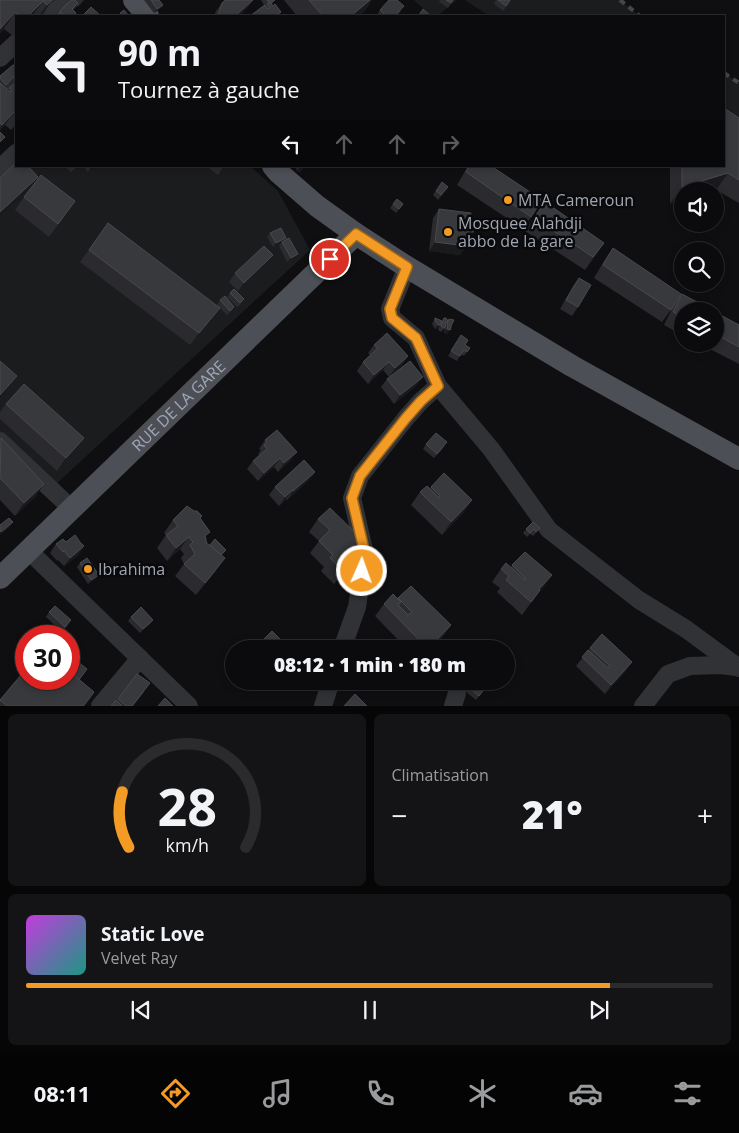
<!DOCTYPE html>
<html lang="fr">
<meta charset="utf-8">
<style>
body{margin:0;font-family:"Open Sans",sans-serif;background:#141416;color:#f1f3f6;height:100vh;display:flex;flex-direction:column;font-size:19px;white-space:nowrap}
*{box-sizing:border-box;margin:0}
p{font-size:16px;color:#9a9b9d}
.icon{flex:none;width:28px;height:28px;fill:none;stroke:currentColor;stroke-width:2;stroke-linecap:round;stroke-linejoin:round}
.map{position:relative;height:706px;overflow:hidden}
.sheet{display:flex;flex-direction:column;gap:8px;padding:8px;background:#060607;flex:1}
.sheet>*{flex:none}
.hud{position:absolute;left:15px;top:15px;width:710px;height:152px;border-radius:0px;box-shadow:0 2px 8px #0003,0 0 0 1px #2b2b2e;background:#0b0b0d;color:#f1f3f6;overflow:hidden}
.tools{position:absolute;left:674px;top:182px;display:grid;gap:10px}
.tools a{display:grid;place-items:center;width:50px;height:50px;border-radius:50%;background:#0b0b0d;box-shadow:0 2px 8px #0003,0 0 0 1px #2b2b2e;font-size:25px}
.speed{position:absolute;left:15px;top:625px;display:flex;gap:10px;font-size:25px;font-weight:700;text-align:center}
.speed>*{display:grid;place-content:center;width:65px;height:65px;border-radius:50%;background:#0b0b0d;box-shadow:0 2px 8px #0003,0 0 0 1px #2b2b2e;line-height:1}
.speed .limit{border:8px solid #d22;background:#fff;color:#111}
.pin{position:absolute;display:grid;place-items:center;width:42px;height:42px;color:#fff;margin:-21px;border:2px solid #fff;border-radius:50%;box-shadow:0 1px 5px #0007}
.me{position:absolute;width:55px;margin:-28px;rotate:2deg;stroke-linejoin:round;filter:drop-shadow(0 0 4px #0008)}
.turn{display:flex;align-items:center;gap:18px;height:105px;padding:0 20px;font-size:22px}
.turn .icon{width:65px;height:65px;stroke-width:2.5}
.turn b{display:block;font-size:35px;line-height:42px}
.lanes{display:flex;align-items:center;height:48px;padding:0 20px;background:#0003;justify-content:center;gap:25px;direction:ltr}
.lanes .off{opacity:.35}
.big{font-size:38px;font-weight:800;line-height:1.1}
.sheet .card{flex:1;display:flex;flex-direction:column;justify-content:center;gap:8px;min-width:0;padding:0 18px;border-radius:8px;background:#141416}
.sheet .dial{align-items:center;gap:0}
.dial svg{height:130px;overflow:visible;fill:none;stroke:#2b2b2e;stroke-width:7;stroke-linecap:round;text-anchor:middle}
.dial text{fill:#f1f3f6;stroke:none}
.song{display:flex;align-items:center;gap:15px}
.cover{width:60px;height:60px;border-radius:8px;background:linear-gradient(135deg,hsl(290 70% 55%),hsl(170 70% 35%))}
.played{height:5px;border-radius:2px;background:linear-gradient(90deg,#f39b25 85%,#2b2b2e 85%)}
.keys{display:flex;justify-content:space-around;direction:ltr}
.heat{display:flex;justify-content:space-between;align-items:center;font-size:28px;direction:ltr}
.sheet .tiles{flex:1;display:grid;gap:8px;grid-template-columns:1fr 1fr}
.card:last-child{grid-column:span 2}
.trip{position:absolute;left:225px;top:640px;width:290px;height:50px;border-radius:25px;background:#0b0b0d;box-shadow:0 2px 8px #0003,0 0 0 1px #2b2b2e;font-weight:800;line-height:50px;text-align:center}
.tabs{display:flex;height:80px;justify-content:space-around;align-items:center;background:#040405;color:#9a9b9d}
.tabs .icon{width:35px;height:35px}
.tabs .on{color:#f39b25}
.tabs b{font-size:22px;color:#f1f3f6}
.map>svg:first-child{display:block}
.built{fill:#1b1c1e}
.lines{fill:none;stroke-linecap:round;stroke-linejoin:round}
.minor{stroke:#303236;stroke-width:18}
.major{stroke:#4c4f55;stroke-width:22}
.rail{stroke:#43464b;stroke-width:4;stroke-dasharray:6 5;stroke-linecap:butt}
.wall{fill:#2b2b2f}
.shaded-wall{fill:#1a1a1d}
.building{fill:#37393d;stroke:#484a4f}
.route-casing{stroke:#9e6518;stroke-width:12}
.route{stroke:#f39b25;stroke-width:9}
.poi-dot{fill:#f39b25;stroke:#0a0a0c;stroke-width:2}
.labels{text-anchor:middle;stroke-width:5;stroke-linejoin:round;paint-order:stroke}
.poi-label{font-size:16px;fill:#a0a7b2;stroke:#0a0a0c;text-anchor:start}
.street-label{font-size:16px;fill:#a0a7b2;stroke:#0a0a0c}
</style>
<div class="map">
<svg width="739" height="706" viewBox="0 0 739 706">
<rect width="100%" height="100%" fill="#0f0f11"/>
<!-- built -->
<g class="built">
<path d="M414 0H457L437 16H431Z"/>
<path d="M465 0H620L640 16H489Z"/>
<path d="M724 73 739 83V180L724 166Z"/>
<path d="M16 166H250L278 191 310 250 55 485 0 436V174Z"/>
</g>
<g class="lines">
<!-- minor -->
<g class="minor">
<path d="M44 16 61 0"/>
<path d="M0 58 16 43"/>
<path d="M0 168 16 153"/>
<path d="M407 267 390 309 392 318 416 338 438 386 491 449 549 530 639 600 686 629 739 668"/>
<path d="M0 441 72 509"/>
<path d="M29 551 189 706"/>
<path d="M342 649 357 607 365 554 352 498 360 476 406 418 421 401 438 386"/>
<path d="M100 706 140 658"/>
<path d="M323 706 331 681"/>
<path d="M453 706 457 693 456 681"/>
<path d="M643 706 668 674 690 666 720 665 737 667"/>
</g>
<!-- major -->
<g class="major">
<path d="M134 0 148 16"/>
<path d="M273 166 279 173 317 206 356 234 407 267 572 366 739 459"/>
<path id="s1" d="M0 578 356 234"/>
</g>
<!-- rail -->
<g class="rail">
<path d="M620 0 640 16"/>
<path d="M724 73 739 83"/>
</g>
</g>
<!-- wall -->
<g class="wall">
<path d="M0 0H56L51 4 50 3 40 16H16V33L13 36 4 29 0 33Z"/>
<path d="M69 0H84L78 7 77 6 73 10 74 16H56L67 5Z"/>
<path d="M144 0H159L163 5 160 9 154 13Z"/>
<path d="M253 0 247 8 239 16H214L216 11 222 3Z"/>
<path d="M261 0H274L272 5 281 12 278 16H250L264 5Z"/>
<path d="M284 0H372L364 12 359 16H297Z"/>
<path d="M440 0H453L448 8 439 2Z"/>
<path d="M496 0H511L503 11 494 4Z"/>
<path d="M380 10 401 11 396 16H379L377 15Z"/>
<path d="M16 62V124L11 130 5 125 0 130V76Z"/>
<path d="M739 118V203L716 190 711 191H682L670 204V166H724Z"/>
<path d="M64 166H78L71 172Z"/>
<path d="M83 166H99L96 169 88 172Z"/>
<path d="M206 166H224L218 175Z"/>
<path d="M296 166H305L302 170 300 172 297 171 296 168Z"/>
<path d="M468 166H491L531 217 523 229 457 185Z"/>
<path d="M442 182 448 187 438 200 433 195Z"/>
<path d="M24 197 75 201 49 237 15 210Z"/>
<path d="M545 202 604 243 585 270 525 231Z"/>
<path d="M393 204H403L396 213 390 208Z"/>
<path d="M439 209 469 227 470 236H468L466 246 460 255 429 251 433 218Z"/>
<path d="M108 223 211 321 190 345 80 262Z"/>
<path d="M270 233 286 238 284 241 295 259 287 262 279 246 281 243 273 247 267 237Z"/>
<path d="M613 248 671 310 662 322 594 278 604 261Z"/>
<path d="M273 255 267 264 238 291 229 282 235 273Z"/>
<path d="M579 278 578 307 572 316 560 309 573 286Z"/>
<path d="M230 293 241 304 237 307 227 297Z"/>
<path d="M682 294V335L664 325 673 307Z"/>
<path d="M220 300 234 307 231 311 227 315 217 305Z"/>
<path d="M715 312 739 325V364L700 344H715Z"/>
<path d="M435 318 442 322 444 318 451 326V328L447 334 444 333 445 329H444L441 332 438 330 440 325 437 329H435L432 324Z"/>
<path d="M461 335 465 345 470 348 464 356 461 354 457 361 448 356Z"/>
<path d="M374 345 408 356 402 365 389 377 383 370 368 384 357 371 363 362 370 355 368 353Z"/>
<path d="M387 379 416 386 394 404 381 387Z"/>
<path d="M6 404 84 438 75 451 57 471 0 419V412Z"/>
<path d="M0 439 36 496 15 516 0 500Z"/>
<path d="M265 440 291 460 278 472 274 467 258 481 247 469 253 461 259 455 258 454 261 450 259 449Z"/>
<path d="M426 444 444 447 434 458 423 449Z"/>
<path d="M315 472 309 480 287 500 286 499 279 506 269 495 275 487Z"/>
<path d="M431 487 472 500 463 513 442 535 411 505 420 492 430 488Z"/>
<path d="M200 518 207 544 222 555 216 571 196 595 175 576 184 564 181 558 184 554 180 549 167 561 157 548 166 535 164 533 173 520Z"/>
<path d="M318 519 361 560 350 572 348 570 334 584 321 571 324 567 310 553 319 541 309 532Z"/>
<path d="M533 522 537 532 533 536 530 534 527 537 523 533Z"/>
<path d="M79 541 84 546 78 555 64 566 58 560 57 561 50 553 56 544 66 542Z"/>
<path d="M80 563 95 579 88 584 77 567Z"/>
<path d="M512 565 552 575 522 615 497 592 500 588 492 582 501 569 511 567Z"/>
<path d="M398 598 451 625 442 638 432 649H407L375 616 384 604 398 599Z"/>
<path d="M49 612 68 625 62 632 46 617Z"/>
<path d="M131 617 153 620 150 624 140 633 128 621Z"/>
<path d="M261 642 290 649H256Z"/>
<path d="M590 648 626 671 605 694 576 666Z"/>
<path d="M137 674 144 692 133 706H111L116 701Z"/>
<path d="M79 680 94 693 85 706H0V700Z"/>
<path d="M266 681H286L283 685 279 682 273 687Z"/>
<path d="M287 681H306L295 690Z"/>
<path d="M489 683 476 700 465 691 468 687Z"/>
</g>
<!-- shaded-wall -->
<g class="shaded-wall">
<path d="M52 0 43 14 40 16H39L47 5Z"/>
<path d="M253 0 247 8 239 16H235Z"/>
<path d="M370 0H372L364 12 359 16H351Z"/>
<path d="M43 1 32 16H28Z"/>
<path d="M163 5 160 9 154 13 157 9Z"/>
<path d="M15 12 4 29 0 33V29Z"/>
<path d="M14 112 5 125 0 130V128L2 125Z"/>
<path d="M92 166H99L96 169 88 172Z"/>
<path d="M305 166 302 170 300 172 297 171 300 167Z"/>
<path d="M728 173 716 190 711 191H682V200L670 204 682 187Z"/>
<path d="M38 177 29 189 0 216V212Z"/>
<path d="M469 232H473L470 236H466Z"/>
<path d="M286 238 283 242H282L281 243 273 247 276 243Z"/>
<path d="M435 242 466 246 460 255 429 251Z"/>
<path d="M298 254 295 259 287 262 291 258Z"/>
<path d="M273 255 267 264 238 291 244 283Z"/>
<path d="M220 308 211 321 190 345 199 333Z"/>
<path d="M438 325H440L437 329H435Z"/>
<path d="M447 329 450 330 447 334 444 333Z"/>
<path d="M408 356 402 365 389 377 395 368Z"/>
<path d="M389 362 383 370 368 384 374 375Z"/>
<path d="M17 376 8 389 0 398V395Z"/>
<path d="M423 377 416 386 394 404 400 395Z"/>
<path d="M84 438 75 451 57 471 66 458Z"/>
<path d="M297 452 291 460 278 472 284 463Z"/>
<path d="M280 458 274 467 258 481 264 473Z"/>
<path d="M315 472 309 480 287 500 293 491Z"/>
<path d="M44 484 36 496 15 516 24 503Z"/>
<path d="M292 490 286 499 279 506 285 497Z"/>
<path d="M472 500 463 513 442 535 451 522Z"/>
<path d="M13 522 10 527 0 535 1 532Z"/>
<path d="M189 537 180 549 167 561 176 548Z"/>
<path d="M84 546 78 555 64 566 70 558Z"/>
<path d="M370 547 361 560 350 572 358 559Z"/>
<path d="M225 558 216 571 196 595 205 583Z"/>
<path d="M355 559 346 572 334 584 343 571Z"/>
<path d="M99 575 95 579 88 584 91 580Z"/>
<path d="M552 575 543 588 537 594 522 615 536 595 530 602 539 589Z"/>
<path d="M153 620 150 624 140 633 143 629Z"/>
<path d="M451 625 442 638 432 649H428Z"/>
<path d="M632 662 626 671 605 694 611 685Z"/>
<path d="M277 681H280L273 687Z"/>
<path d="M301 681H306L295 690Z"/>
<path d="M94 692 85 706H83Z"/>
</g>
<!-- building -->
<g class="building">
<path d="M0 0H52L47 5 43 1 28 16H20L15 12 0 29Z"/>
<path d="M71 0H75L78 3 72 9 76 13 72 16H56L60 12 62 15 63 14 60 11Z"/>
<path d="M151 0H159L163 5 157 9Z"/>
<path d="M225 0H253L235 16H218L222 3Z"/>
<path d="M267 0H275L271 3 270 2 269 3Z"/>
<path d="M309 0H370L351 16H323Z"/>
<path d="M389 0H397L404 6 395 16H386L380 10Z"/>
<path d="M446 0H453L451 3Z"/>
<path d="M498 0H510L506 6Z"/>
<path d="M270 2 273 6 275 4 281 12 275 16H250L265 5 268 9 270 8 267 4Z"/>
<path d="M91 7 101 16H82Z"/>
<path d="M423 9 431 16H420L419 15Z"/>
<path d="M124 10 129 16H122L120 13Z"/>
<path d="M13 65 16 68V74L6 85 0 78V76Z"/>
<path d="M16 74V81L13 77Z"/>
<path d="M16 82V114L14 112 2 125 0 123V83L10 92 12 91 9 88Z"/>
<path d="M724 108 739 118V180L728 173 682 187V166H724Z"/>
<path d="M0 132 5 137 0 142Z"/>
<path d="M16 163V166H28L38 177 0 212V178Z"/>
<path d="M469 166H491L542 200 531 217 466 172Z"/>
<path d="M41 175 75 201 58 224 24 197Z"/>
<path d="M442 182 448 187 441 195 436 191Z"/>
<path d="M397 199 403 204 399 209 393 204Z"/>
<path d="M545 202 604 243 593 257 534 218Z"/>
<path d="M439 209 471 213 466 246 435 242Z"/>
<path d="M108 223 220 308 199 333 89 250Z"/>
<rect x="469" y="227" width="4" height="5"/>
<path d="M281 228 286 238 276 243 270 233Z"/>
<path d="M289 238 298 254 291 258 282 242Z"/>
<path d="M264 246 273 255 244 283 235 273Z"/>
<path d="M613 248 681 294 671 310 603 265Z"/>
<path d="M579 278 591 285 578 307 566 300Z"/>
<path d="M234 289 244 299 240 303 230 293Z"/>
<path d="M682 294 714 311H682V317L673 312Z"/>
<path d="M225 296 234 307 230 311 220 300Z"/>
<path d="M715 312 739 325V347L715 334Z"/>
<path d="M435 318 442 321 440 325H438L435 320Z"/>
<path d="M444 318H446L448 321 449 319 454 320 451 326V328L450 330 447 329 448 325 447 324 448 321 445 323 446 326 444 328 441 326Z"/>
<path d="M387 333 408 356 395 368 389 362 374 375 363 362 378 348 374 345Z"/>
<path d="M461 335 468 340 465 345 470 348 467 352 464 350 460 356 451 351Z"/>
<path d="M0 361 17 376 0 395Z"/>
<path d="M410 361 423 377 400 395 387 379Z"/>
<path d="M24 384 84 438 66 458 6 404Z"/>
<path d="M277 430 297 452 284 463 280 458 264 473 253 461 267 449 264 445 267 442 265 440Z"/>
<path d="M436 433 447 442 437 454 426 444Z"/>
<path d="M1 438 44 484 24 503 0 478Z"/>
<path d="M304 460 315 472 293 491 292 490 285 497 275 487Z"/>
<path d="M444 473 472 500 451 522 420 492 427 486 439 498 440 496 431 487Z"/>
<path d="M187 506 194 511H197L202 516 200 518 210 532 205 536 207 544H208L225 558 205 583 184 564 195 554 190 545 193 542 189 537 176 548 166 535 178 526 173 520Z"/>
<path d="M330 508 370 547 358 559 350 551 348 553 355 559 343 571 330 558 333 555 319 541 330 530 318 519Z"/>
<path d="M9 518 13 522 1 532 0 531V525Z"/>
<path d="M533 522 540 528 536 532 534 529 530 533 526 529Z"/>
<path d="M75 535 78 539 79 541 84 546 70 558 64 551 63 552 56 544 63 539 66 542Z"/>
<path d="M215 539 226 550 221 555 210 545Z"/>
<path d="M525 552 552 575 539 589 540 590 531 602 506 580 509 576 501 569 506 563 525 580 526 579 512 565Z"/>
<path d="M87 558 99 575 91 580 80 563Z"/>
<path d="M411 586 451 625 428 649 384 604 393 594 401 602 398 605 408 615 412 612 398 598Z"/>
<path d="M55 606 71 620 65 627 49 612Z"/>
<path d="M141 607 153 620 143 629 131 617Z"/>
<path d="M272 631 290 649H269L261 642Z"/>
<path d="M52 632 58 636H49Z"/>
<path d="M602 634 632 662 611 685 582 657 588 650 608 668 610 666 590 648Z"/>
<path d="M69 645 77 651 69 661Z"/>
<path d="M73 658 87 669 79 680 69 671V664Z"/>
<path d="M26 669V679H69V671L94 692 83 706H7L0 700Z"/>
<path d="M137 674 150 683 132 706H126L118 699Z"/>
<path d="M473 681H488L489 683 479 696 468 687Z"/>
<path d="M355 694 367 706H344Z"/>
<path d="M165 698 173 706H158Z"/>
<path d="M116 700 122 706H111Z"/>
</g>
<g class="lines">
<!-- route casing -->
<g class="route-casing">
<path id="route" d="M330 259 356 234 407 267 390 309 392 318 416 338 438 386 421 401 406 418 360 476 352 498 365 554 362 571"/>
</g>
<!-- route -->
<use href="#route" class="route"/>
</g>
<!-- markers -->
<g class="poi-dot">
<circle cx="508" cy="200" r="5"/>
<circle cx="448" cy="232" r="5"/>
<circle cx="88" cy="569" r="5"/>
</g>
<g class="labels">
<!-- poi labels -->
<g class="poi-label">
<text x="518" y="206">MTA Cameroun</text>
<text x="458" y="229">Mosquee Alahdji<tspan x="458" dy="18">abbo de la gare</tspan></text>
<text x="98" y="575">Ibrahima</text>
</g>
<!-- street labels -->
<g class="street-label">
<text dy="6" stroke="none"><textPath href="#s1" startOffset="248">RUE DE LA GARE</textPath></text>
</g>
</g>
</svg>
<div class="tools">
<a><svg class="icon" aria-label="sound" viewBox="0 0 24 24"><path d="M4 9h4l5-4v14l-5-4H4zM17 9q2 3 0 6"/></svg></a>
<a><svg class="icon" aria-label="search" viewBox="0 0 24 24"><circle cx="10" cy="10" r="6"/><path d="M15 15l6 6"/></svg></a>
<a><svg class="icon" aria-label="layers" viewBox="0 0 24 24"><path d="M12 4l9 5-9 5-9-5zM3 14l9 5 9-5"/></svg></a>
</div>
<div class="speed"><div class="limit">30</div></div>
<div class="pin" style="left:330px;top:259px;background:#d93025"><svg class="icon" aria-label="arrive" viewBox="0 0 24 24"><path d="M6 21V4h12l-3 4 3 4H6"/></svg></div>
<svg class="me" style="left:362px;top:571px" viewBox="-20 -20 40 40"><circle r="17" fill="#f39b25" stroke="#fff" stroke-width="3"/><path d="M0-11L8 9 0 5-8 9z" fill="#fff"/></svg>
<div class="trip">08:12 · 1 min · 180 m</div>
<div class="hud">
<div class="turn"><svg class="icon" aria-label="left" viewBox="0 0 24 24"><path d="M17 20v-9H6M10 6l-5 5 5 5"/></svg><div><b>90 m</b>Tournez à gauche</div></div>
<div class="lanes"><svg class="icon" aria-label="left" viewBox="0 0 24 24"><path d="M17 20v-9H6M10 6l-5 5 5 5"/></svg><svg class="icon off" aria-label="ahead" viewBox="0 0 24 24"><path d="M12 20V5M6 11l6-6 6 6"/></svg><svg class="icon off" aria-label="ahead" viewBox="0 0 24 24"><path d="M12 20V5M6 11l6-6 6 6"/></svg><svg class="icon off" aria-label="right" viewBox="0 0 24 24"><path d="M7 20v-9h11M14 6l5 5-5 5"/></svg></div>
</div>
</div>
<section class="sheet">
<div class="tiles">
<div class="card dial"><svg viewBox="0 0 100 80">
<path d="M14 69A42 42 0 1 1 86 69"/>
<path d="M14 69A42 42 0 0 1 10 35" stroke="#f39b25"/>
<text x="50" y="56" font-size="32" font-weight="700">28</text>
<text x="50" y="72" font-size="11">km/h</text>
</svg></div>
<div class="card"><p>Climatisation</p>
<div class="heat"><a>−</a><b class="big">21°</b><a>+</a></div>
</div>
<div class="card">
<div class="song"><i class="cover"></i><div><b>Static Love</b><p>Velvet Ray</p></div></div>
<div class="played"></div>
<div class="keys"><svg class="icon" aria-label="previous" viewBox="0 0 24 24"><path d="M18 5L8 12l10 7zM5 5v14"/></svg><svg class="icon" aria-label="pause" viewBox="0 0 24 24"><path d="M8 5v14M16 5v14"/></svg><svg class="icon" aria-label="next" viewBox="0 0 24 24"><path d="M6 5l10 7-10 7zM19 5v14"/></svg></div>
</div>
</div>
</section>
<nav class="tabs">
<b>08:11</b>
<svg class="icon on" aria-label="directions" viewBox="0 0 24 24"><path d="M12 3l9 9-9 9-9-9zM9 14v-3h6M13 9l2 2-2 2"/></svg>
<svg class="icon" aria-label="music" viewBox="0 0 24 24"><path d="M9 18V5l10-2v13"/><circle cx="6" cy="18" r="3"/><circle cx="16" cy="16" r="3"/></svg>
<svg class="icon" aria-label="phone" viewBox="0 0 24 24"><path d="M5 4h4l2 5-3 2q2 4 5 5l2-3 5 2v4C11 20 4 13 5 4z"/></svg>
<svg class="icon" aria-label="climate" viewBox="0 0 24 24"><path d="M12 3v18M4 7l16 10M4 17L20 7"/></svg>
<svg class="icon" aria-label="car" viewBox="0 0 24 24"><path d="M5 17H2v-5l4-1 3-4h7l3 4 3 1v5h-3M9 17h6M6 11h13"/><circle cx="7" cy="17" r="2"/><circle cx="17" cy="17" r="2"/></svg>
<svg class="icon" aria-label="filters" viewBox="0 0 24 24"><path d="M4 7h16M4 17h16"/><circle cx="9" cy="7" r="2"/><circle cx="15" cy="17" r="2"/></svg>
</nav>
